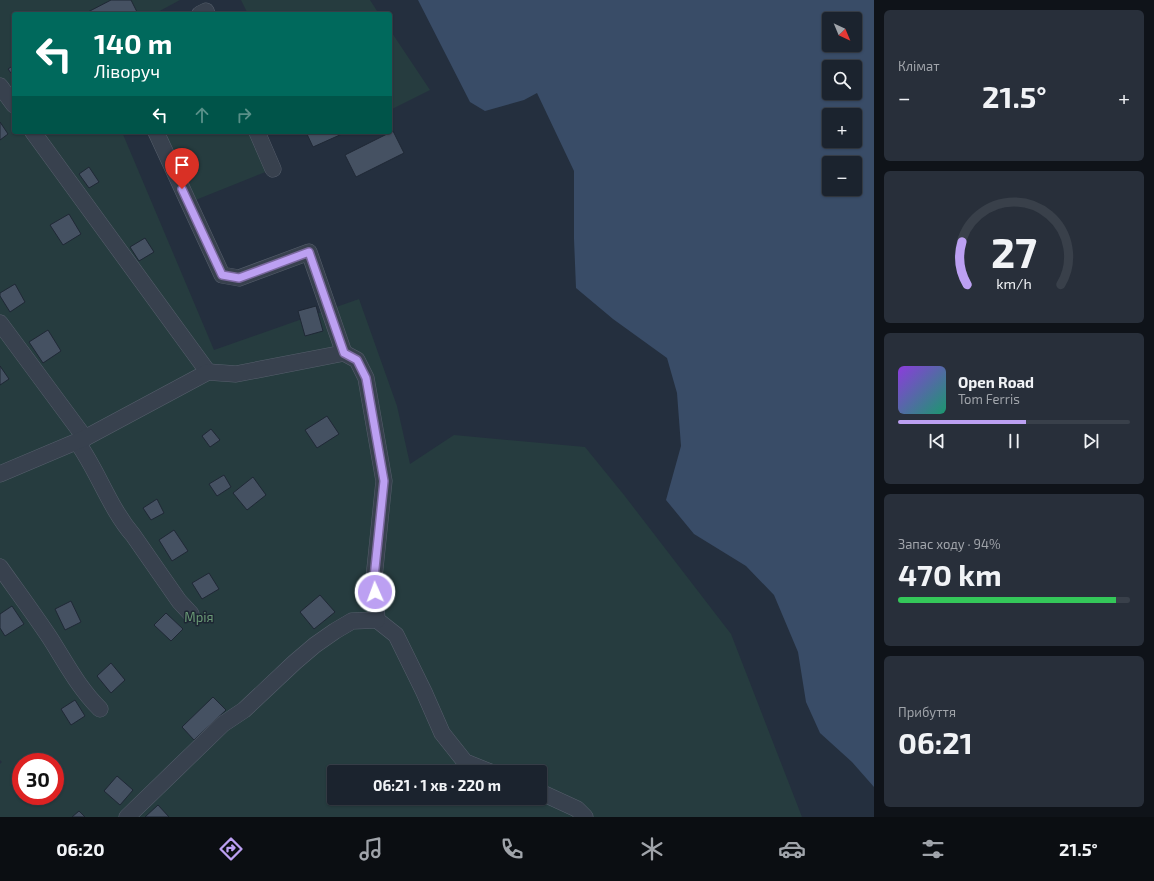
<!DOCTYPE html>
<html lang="uk">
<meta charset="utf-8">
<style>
body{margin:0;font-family:"Exo 2",sans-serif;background:#282f3a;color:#f1f3f6;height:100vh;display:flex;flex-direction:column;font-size:15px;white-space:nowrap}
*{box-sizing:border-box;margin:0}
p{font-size:13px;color:#a0a4aa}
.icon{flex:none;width:22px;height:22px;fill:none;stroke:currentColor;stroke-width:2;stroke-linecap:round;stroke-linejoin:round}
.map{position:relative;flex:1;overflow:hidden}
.sheet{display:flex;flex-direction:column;gap:10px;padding:10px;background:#0f1319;width:280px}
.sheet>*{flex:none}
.banner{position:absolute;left:12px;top:12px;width:380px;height:122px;border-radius:4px;box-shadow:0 1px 3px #0004,0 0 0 1px #39404a;background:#00695c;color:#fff;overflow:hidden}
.needle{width:26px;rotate:136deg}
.tools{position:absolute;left:822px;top:12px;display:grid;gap:8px}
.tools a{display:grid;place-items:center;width:40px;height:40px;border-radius:4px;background:#1b232e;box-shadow:0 1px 3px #0004,0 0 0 1px #39404a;font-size:20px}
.speed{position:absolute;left:12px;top:753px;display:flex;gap:8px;font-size:20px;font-weight:700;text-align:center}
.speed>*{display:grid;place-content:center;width:52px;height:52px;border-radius:50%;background:#1b232e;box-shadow:0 1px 3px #0004,0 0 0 1px #39404a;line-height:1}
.speed .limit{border:6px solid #d22;background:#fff;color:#111}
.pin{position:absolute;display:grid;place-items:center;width:34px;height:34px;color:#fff;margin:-41px -17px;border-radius:50% 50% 50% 0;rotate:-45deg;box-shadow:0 0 4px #0007}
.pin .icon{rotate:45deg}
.me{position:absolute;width:44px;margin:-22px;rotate:358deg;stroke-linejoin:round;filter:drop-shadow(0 0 3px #0008)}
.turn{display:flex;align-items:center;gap:14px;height:84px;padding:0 16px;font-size:18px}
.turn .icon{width:52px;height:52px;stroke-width:2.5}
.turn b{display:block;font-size:28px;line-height:34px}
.lanes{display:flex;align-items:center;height:38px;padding:0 16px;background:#0003;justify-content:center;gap:20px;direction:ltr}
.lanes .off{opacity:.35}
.big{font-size:30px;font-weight:700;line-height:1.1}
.sheet .widget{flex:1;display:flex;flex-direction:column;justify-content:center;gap:6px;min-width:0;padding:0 14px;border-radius:6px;background:#282f3a}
.sheet .dial{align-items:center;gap:0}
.dial svg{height:104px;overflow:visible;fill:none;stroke:#39404a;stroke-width:7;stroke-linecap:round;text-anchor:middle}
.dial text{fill:#f1f3f6;stroke:none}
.song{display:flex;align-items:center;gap:12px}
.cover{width:48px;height:48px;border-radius:6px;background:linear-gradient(135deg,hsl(270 70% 55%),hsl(160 70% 35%))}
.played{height:4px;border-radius:2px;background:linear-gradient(90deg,#bca0f2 55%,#39404a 55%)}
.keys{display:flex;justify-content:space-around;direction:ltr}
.heat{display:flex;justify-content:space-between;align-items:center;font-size:22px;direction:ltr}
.charge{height:6px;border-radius:3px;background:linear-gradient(90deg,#34c759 94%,#39404a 0)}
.trip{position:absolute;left:327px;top:765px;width:220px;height:40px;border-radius:4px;background:#1b232e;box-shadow:0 1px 3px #0004,0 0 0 1px #39404a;font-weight:700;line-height:40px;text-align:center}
.menu{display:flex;height:64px;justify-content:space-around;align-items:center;background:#0b0e12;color:#a0a4aa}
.menu .icon{width:28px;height:28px}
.menu .current{color:#bca0f2}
.menu b{font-size:18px;color:#f1f3f6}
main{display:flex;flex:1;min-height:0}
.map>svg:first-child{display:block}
.green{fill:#263c3f;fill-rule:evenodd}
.water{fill:#394c67;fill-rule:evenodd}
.building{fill:#455162;stroke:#1f2835}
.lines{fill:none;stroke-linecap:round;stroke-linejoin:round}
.minor-casing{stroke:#565f6c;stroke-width:17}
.minor{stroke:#38414e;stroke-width:16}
.route-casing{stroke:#7a689d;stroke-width:10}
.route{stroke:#bca0f2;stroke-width:7}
.labels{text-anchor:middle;stroke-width:3;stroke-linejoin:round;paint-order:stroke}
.park-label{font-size:13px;fill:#6b9a76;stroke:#1d2633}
</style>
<main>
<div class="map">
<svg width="874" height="817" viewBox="0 0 874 817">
<rect width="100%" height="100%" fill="#242f3e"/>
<!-- green -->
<g class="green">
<path d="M0 0H180L154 14H14V132H122L214 350 359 299 397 406 410 464 454 435 585 447 624 495 731 634 802 817H0V764L2 762 0 760ZM21 762H55V796H21ZM334 772H540V798H334Z"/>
<path d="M241 0H370L379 14H248Z"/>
<path d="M390 30 430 90 390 110Z"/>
<path d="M156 132H257L273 169 188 203Z"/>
</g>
<!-- water -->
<path class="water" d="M418 0H874V787L852 762 820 733 806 702 798 652 774 595 746 566 694 534 666 500 681 446 677 393 667 358 613 319 576 288 574 239V171L537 93 524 100 485 111 470 102ZM829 19H855V45H829ZM829 67H855V93H829ZM829 115H855V141H829ZM829 163H855V189H829Z"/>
<!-- building -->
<g class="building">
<path d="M111 0H131L138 14H87L86 13Z"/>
<path d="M14 65V77L8 69Z"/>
<path d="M0 122 8 134 0 140Z"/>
<path d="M393 131 404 153 356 177 345 155Z"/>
<path d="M306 132H341L342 134 313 147Z"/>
<path d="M89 167 99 182 89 188 79 174Z"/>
<path d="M69 214 81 234 63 245 50 225Z"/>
<path d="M145 238 154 252 139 261 130 247Z"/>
<path d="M15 284 25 302 10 312 0 296V293Z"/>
<path d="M316 306 323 331 305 336 298 311Z"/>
<path d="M48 330 61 351 43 363 29 342Z"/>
<path d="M0 366 9 379 0 385Z"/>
<path d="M327 416 339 434 317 448 305 430Z"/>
<path d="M211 429 220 440 210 447 202 436Z"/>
<path d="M224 475 231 487 217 496 209 484Z"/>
<path d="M253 477 266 495 247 510 233 493Z"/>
<path d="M157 499 164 513 151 520 143 508Z"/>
<path d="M174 530 188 551 172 561 159 540Z"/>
<path d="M209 573 219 589 202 599 192 583Z"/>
<path d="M320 595 335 612 314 629 300 612Z"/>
<path d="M71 601 81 622 65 630 55 609Z"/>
<path d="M12 606 24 624 5 636 0 628V614Z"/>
<path d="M166 613 183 629 171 641 154 625Z"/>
<path d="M111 663 125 680 111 693 97 676Z"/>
<path d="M213 697 226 710 194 740 182 727Z"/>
<path d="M75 700 85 716 71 725 61 709Z"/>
<path d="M117 776 133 790 120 805 104 791Z"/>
<path d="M158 805 169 817H145Z"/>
<path d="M79 811 85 817H72Z"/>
</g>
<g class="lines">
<!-- minor casing -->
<g class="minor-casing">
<g id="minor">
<path d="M200 14 206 11 207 14"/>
<path d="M0 86 14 105"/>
<path d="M33 132 208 372"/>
<path d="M156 132 222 275 239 278 309 252 344 353"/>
<path d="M257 132 273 169"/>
<path d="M0 323 85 438"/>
<path d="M77 442C98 471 109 507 133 535L179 601 191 614"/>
<path d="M0 474 85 438 208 372 236 374 344 353 357 360 366 378 384 481 374 578 377 620 396 635 424 692 442 733 465 762 490 772"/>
<path d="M0 567C17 591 34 614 50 638 66 663 78 687 100 709"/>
<path d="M540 792 577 809 585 817"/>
<path d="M127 817 223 724 244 710 295 662 315 645 335 631 352 621 377 620"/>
</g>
</g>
<!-- minor -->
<use href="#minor" class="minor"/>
</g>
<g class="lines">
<!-- route casing -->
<g class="route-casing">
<path id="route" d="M182 189 222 275 239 278 309 252 344 353 357 360 366 378 384 481 374 578 375 592"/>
</g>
<!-- route -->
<use href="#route" class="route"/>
</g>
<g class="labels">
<!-- park labels -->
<g class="park-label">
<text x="199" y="622">Мрія</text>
</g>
</g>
</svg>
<div class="tools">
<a><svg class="needle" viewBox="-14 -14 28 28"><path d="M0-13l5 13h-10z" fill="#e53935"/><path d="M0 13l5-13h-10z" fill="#a0a4aa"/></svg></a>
<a><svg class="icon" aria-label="search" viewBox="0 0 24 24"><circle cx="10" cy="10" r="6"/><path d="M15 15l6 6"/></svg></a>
<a>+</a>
<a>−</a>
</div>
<div class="speed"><div class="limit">30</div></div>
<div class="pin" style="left:182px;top:189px;background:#d93025"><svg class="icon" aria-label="arrive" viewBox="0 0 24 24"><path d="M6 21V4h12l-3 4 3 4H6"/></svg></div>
<svg class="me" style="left:375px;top:592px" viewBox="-20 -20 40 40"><circle r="17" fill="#bca0f2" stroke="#fff" stroke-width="3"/><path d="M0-11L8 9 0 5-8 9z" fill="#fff"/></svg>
<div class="trip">06:21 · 1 хв · 220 m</div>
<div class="banner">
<div class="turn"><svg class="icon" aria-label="left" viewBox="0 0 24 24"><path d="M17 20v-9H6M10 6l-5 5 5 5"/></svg><div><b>140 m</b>Ліворуч</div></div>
<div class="lanes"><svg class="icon" aria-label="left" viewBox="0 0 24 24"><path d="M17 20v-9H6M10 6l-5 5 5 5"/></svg><svg class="icon off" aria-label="ahead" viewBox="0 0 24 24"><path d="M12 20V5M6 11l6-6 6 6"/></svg><svg class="icon off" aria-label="right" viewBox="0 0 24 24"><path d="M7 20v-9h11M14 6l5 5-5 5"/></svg></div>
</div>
</div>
<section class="sheet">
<div class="widget"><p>Клімат</p>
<div class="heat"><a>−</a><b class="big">21.5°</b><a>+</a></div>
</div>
<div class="widget dial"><svg viewBox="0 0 100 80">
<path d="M14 69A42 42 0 1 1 86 69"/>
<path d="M14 69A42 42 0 0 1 10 36" stroke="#bca0f2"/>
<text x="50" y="56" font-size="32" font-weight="700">27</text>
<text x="50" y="72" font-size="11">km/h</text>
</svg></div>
<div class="widget">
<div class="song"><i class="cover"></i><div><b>Open Road</b><p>Tom Ferris</p></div></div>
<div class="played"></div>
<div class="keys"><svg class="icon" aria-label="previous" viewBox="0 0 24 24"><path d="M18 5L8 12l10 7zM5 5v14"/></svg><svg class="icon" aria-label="pause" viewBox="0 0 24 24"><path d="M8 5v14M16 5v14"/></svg><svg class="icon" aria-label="next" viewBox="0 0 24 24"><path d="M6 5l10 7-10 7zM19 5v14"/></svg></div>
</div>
<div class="widget"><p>Запас ходу · 94%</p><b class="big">470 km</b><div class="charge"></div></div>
<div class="widget"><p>Прибуття</p><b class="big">06:21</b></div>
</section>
</main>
<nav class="menu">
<b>06:20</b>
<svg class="icon current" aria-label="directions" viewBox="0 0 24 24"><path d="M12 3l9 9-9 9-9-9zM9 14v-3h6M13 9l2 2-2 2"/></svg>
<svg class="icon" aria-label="music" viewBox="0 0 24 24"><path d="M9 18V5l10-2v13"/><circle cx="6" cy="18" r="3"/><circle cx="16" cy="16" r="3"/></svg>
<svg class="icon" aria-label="phone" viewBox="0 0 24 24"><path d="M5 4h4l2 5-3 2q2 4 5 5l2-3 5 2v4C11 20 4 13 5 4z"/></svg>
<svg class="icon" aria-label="climate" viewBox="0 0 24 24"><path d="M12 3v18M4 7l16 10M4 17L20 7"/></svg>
<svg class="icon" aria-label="car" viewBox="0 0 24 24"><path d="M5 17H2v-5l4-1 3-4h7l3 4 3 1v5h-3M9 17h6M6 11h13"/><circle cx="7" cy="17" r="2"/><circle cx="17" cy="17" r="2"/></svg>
<svg class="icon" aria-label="filters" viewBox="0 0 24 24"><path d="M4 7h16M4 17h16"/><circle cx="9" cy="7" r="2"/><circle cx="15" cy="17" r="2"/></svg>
<b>21.5°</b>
</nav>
